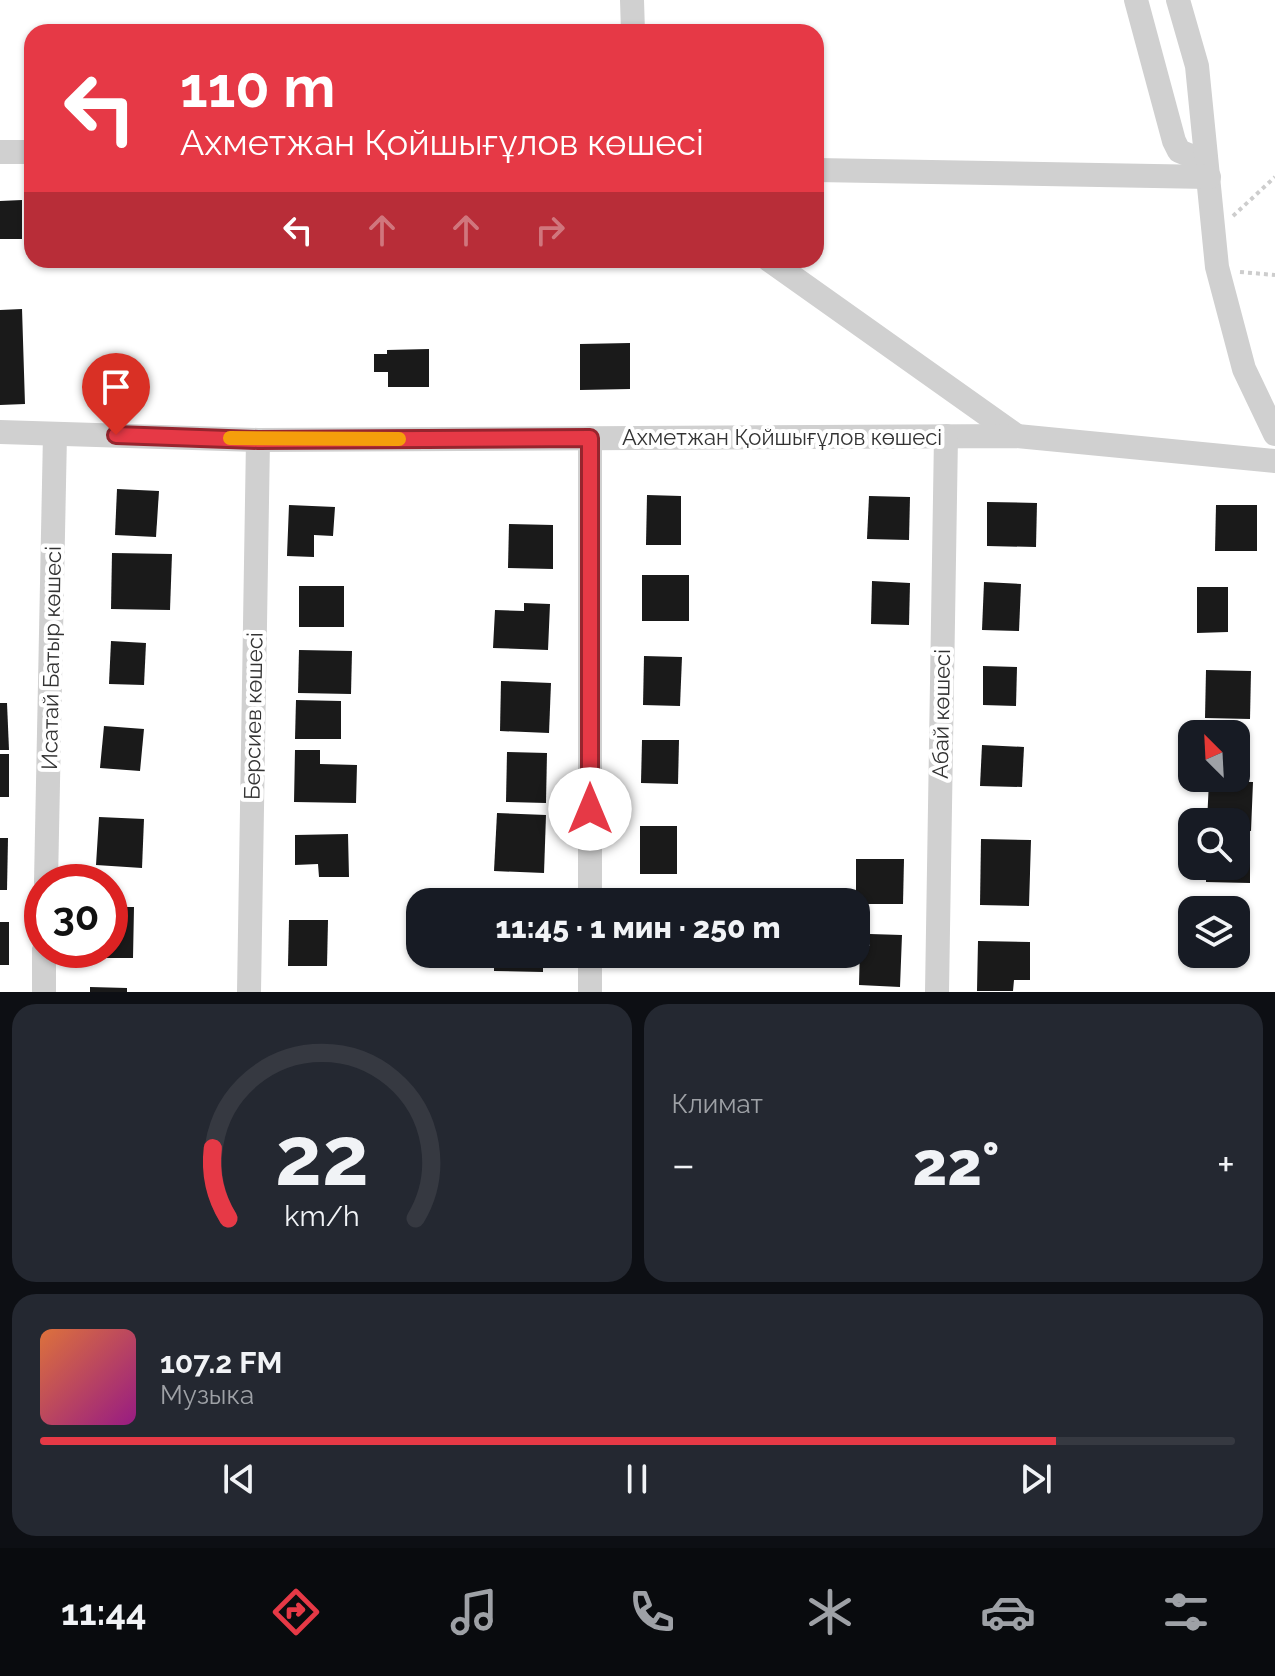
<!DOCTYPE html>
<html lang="ru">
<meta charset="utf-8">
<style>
body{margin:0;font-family:Raleway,sans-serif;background:#242831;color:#f1f3f6;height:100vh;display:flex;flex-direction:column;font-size:30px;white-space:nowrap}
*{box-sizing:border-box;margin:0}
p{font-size:26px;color:#9ea1a6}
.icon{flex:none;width:44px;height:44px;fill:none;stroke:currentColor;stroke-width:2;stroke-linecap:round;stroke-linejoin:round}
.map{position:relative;height:992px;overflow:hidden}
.details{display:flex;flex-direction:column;gap:12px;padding:12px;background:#0d0f14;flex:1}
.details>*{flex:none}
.guide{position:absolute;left:24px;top:24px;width:800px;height:244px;border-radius:24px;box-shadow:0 2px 6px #0004;background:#e63946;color:#fff;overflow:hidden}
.needle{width:52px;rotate:336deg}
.controls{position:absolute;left:1178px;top:720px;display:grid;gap:16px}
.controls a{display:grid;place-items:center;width:72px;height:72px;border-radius:16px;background:#171b24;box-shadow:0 2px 6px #0004;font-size:40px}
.speed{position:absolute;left:24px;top:864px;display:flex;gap:16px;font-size:40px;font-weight:700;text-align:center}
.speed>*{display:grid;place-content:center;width:104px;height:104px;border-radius:50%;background:#171b24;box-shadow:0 2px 6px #0004;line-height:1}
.speed .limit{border:12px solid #d22;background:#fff;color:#111}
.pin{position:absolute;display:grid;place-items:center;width:68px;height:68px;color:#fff;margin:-82px -34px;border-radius:50% 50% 50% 0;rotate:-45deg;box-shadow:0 0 8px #0007}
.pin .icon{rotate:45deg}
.me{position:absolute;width:88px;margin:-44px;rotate:0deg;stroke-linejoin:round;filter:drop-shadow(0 0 6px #0008)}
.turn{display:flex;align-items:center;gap:28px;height:168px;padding:0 24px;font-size:36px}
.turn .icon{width:104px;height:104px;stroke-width:2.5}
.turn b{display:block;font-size:56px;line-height:68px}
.lanes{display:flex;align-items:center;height:76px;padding:0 24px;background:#0003;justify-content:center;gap:40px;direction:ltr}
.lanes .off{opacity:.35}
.big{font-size:60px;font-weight:800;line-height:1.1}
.details .tile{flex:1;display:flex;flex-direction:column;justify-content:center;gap:12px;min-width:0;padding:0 28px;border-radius:24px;background:#242831}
.details .dial{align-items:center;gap:0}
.dial svg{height:208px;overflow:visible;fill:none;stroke:#363941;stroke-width:7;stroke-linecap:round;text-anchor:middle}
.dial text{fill:#f1f3f6;stroke:none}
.song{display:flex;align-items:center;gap:24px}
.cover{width:96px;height:96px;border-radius:12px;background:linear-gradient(135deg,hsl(20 70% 55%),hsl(310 70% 35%))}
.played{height:8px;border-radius:4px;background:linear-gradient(90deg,#e63946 85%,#363941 85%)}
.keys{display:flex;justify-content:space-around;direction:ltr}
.heat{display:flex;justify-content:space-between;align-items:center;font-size:44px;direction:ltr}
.details .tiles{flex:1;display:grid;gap:12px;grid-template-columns:1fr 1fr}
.tile:last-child{grid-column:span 2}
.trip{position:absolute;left:406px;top:888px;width:464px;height:80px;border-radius:24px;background:#171b24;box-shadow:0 2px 6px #0004;font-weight:800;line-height:80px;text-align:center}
.tab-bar{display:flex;height:128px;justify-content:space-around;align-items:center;background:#090b0e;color:#9ea1a6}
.tab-bar .icon{width:56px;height:56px}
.tab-bar .active{color:#e63946}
.tab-bar b{font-size:36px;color:#f1f3f6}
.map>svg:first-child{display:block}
.building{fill:#1a1a1a}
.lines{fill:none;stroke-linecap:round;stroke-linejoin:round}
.path{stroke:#cdcdcd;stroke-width:4;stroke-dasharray:4 4;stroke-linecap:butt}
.street{stroke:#d0d0d0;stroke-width:24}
.route-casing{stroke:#96252e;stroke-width:20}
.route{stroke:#e63946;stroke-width:14}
.slow{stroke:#f59e0b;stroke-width:14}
.labels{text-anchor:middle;stroke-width:8;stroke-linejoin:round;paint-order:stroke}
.street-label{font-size:22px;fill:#333;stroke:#fff}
</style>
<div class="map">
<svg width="1275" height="992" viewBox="0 0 1275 992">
<rect width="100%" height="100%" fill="#fff"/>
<!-- building -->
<g class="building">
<path d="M22 200V239H0V201Z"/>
<path d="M22 309 25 404 0 405V310Z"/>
<path d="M630 343V389L580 390V344Z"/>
<path d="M429 349V387H388V372H374V354H387V350Z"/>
<path d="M117 489 159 491 156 537 115 535Z"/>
<path d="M647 495 681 496V545H646Z"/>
<path d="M869 496 910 497 909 540 867 539Z"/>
<path d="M987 502 1037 503 1036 547 987 546Z"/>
<path d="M289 505 335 507 333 536 314 535V557L287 556Z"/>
<path d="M1216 505H1257V551H1215Z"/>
<path d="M509 524 553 525V569L508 568Z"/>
<path d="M112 553 172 554 170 610 111 609Z"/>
<rect x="642" y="575" width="47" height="46"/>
<path d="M872 581 910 583 909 625 871 624Z"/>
<path d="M984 582 1021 584 1019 631 982 630Z"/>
<rect x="299" y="586" width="45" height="41"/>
<path d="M1197 587H1228V632L1197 633Z"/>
<path d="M524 603 550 604 548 650 493 648 495 610 524 611Z"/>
<path d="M111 641 146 643 144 685 109 684Z"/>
<path d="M299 650 352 651 351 694 298 693Z"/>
<path d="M644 656 682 657 680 706 643 705Z"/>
<path d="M983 666 1017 667 1016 706 983 705Z"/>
<path d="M1206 670 1251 671 1250 719 1205 718Z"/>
<path d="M501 681 551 683 549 733 500 731Z"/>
<path d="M296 700 341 701V739H295Z"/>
<path d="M0 703H7L9 750H0Z"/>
<path d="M104 726 144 729 140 771 100 768Z"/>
<path d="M642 740H679L678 784 641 783Z"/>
<path d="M982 745 1024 747 1022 787 980 786Z"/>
<path d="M295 750H320V764L357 765 356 803 294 802Z"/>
<path d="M507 752 547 753 546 803 506 802Z"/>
<rect x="0" y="754" width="9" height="43"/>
<path d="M1209 781 1253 782 1251 831 1236 830V822H1207Z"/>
<path d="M497 813 546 815 544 873 494 871Z"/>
<path d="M99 817 144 819 142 868 96 865Z"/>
<rect x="640" y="826" width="37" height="48"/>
<path d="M348 834 349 877H319L318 864 295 865V835Z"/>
<path d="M0 838H8L7 890H0Z"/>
<path d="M1236 838H1250V883L1206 882V866H1236Z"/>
<path d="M981 839 1031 840 1029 906 980 905Z"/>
<path d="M856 859H904L903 904H856Z"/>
<rect x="638" y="899" width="41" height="3"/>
<path d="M110 907H134L133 958H92V950H110Z"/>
<path d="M289 920H328L327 966H288Z"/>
<rect x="0" y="922" width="9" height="43"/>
<path d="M870 934 902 935 900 987 859 985 860 945 870 946Z"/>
<path d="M978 941 1030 942V980H1014L1013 991H977Z"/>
<path d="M494 954H543V972L494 971Z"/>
<path d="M90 987 127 988V992H90Z"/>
</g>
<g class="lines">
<!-- path -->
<g class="path">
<path d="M1233 216 1275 177"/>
<path d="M1240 272 1275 275"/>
</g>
<!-- street -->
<g class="street">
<path d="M632 0 633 32"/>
<path d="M1136 0 1174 141 1179 151 1206 162"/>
<path d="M1178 0 1197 66 1217 267 1244 369 1275 434"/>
<path d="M0 152H32"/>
<path d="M816 170 1209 177"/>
<path d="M769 260 1017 436"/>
<path d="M0 432 258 440 1017 436 1275 461"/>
<path d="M46 882 55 434"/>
<path d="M590 902V438"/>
<path d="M44 992V950"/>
<path d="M249 992 258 440"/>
<path d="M590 992V954"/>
<path d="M937 992 946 436"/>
</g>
</g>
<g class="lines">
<!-- route casing -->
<g class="route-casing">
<path id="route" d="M116 435 258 440 590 438V809"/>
</g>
<!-- route -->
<use href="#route" class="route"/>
<!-- slow -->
<path class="slow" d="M230 438 399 439"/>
</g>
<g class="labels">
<!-- street labels -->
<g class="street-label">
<text x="782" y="445">Ахметжан Қойшығұлов көшесі</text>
<text transform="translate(51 658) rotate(-89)" y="8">Исатай Батыр көшесі</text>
<text transform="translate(941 714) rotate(-89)" y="8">Абай көшесі</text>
<text transform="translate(253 716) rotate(-89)" y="8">Берсиев көшесі</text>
</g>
</g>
</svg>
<div class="controls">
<a><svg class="needle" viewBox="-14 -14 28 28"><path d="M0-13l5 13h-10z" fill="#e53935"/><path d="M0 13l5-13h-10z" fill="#9ea1a6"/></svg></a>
<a><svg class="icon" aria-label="search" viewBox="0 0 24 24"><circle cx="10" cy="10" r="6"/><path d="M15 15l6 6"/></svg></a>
<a><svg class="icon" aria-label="layers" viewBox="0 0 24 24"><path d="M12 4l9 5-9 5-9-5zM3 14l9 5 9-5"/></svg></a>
</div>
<div class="speed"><div class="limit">30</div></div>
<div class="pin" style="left:116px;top:435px;background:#d93025"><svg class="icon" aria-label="arrive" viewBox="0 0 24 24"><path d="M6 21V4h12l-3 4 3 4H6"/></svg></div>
<svg class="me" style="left:590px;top:809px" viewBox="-20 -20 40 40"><circle r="19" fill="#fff"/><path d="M0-13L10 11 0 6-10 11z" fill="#e63946"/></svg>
<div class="trip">11:45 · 1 мин · 250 m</div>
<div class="guide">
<div class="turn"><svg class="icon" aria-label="left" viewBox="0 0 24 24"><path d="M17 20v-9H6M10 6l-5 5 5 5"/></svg><div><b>110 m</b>Ахметжан Қойшығұлов көшесі</div></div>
<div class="lanes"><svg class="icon" aria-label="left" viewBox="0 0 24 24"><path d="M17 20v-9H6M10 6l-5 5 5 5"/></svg><svg class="icon off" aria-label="ahead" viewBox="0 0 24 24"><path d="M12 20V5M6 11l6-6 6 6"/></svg><svg class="icon off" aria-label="ahead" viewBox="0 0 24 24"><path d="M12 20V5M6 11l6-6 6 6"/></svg><svg class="icon off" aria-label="right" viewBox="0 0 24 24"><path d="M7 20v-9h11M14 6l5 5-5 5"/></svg></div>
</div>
</div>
<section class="details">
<div class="tiles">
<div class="tile dial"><svg viewBox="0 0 100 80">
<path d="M14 69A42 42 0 1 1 86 69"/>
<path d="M14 69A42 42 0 0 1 8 42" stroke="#e63946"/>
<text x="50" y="56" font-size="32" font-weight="700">22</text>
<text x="50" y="72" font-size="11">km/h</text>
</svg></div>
<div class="tile"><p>Климат</p>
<div class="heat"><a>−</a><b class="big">22°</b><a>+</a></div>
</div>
<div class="tile">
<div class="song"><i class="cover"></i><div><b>107.2 FM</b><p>Музыка</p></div></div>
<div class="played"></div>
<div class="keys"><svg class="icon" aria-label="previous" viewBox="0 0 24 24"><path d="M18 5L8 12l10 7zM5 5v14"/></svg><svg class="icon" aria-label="pause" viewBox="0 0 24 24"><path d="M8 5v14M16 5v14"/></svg><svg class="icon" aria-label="next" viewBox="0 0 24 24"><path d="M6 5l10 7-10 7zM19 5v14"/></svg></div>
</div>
</div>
</section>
<nav class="tab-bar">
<b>11:44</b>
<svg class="icon active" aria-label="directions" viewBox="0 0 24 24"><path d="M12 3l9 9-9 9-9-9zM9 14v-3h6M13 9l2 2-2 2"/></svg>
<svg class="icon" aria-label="music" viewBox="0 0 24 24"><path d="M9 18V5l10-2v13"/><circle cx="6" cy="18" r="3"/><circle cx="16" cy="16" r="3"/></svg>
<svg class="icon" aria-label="phone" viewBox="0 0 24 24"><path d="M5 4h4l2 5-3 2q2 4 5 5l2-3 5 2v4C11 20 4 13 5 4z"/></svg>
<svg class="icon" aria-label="climate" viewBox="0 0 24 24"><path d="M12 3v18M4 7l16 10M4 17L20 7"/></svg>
<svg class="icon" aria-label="car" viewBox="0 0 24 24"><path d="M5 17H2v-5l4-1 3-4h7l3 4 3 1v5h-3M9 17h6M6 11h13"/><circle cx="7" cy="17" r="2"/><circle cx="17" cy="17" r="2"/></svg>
<svg class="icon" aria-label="filters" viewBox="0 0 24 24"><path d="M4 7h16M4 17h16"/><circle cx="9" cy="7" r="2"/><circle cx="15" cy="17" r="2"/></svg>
</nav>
